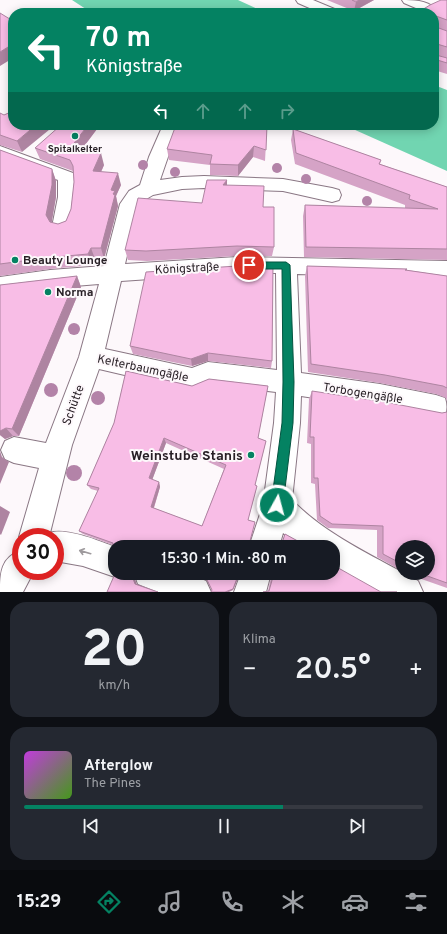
<!DOCTYPE html>
<html lang="de">
<meta charset="utf-8">
<style>
body{margin:0;font-family:Overpass,sans-serif;background:#242831;color:#f1f3f6;height:100vh;display:flex;flex-direction:column;font-size:15px;white-space:nowrap}
*{box-sizing:border-box;margin:0}
p{font-size:13px;color:#9ea1a6}
.icon{flex:none;width:22px;height:22px;fill:none;stroke:currentColor;stroke-width:2;stroke-linecap:round;stroke-linejoin:round}
.map{position:relative;height:592px;overflow:hidden}
.details{display:flex;flex-direction:column;gap:10px;padding:10px;background:#0d0f14;flex:1}
.details>*{flex:none}
.hud{position:absolute;left:8px;top:8px;width:431px;height:122px;border-radius:16px;box-shadow:0 2px 10px #0003;background:#048262;color:#fff;overflow:hidden}
.controls{position:absolute;left:395px;top:540px;display:grid;gap:8px}
.controls a{display:grid;place-items:center;width:40px;height:40px;border-radius:50%;background:#171b24;box-shadow:0 2px 10px #0003;font-size:20px}
.speed{position:absolute;left:12px;top:528px;display:flex;gap:8px;font-size:20px;font-weight:700;text-align:center}
.speed>*{display:grid;place-content:center;width:52px;height:52px;border-radius:50%;background:#171b24;box-shadow:0 2px 10px #0003;line-height:1}
.speed .limit{border:6px solid #d22;background:#fff;color:#111}
.pin{position:absolute;display:grid;place-items:center;width:34px;height:34px;color:#fff;margin:-17px;border:2px solid #fff;border-radius:50%;box-shadow:0 1px 4px #0007}
.me{position:absolute;width:44px;margin:-22px;rotate:7deg;stroke-linejoin:round;filter:drop-shadow(0 0 3px #0008)}
.turn{display:flex;align-items:center;gap:14px;height:84px;padding:0 12px;font-size:18px}
.turn .icon{width:52px;height:52px;stroke-width:2.5}
.turn b{display:block;font-size:28px;line-height:34px}
.lanes{display:flex;align-items:center;height:38px;padding:0 12px;background:#0003;justify-content:center;gap:20px;direction:ltr}
.lanes .off{opacity:.35}
.big{font-size:30px;font-weight:600;line-height:1.1}
.details .widget{flex:1;display:flex;flex-direction:column;justify-content:center;gap:6px;min-width:0;padding:0 14px;border-radius:16px;background:#242831}
.details .dial{align-items:center;gap:0}
.dial b{font-size:52px;line-height:1}
.song{display:flex;align-items:center;gap:12px}
.cover{width:48px;height:48px;border-radius:6px;background:linear-gradient(135deg,hsl(290 70% 55%),hsl(100 70% 35%))}
.played{height:4px;border-radius:2px;background:linear-gradient(90deg,#048262 65%,#363941 65%)}
.keys{display:flex;justify-content:space-around;direction:ltr}
.heat{display:flex;justify-content:space-between;align-items:center;font-size:22px;direction:ltr}
.details .tiles{flex:1;display:grid;gap:10px;grid-template-columns:1fr 1fr}
.widget:last-child{grid-column:span 2}
.trip{position:absolute;left:108px;top:540px;width:232px;height:40px;border-radius:16px;background:#171b24;box-shadow:0 2px 10px #0003;font-weight:600;line-height:40px;text-align:center}
.dock{display:flex;height:64px;justify-content:space-around;align-items:center;background:#090b0e;color:#9ea1a6}
.dock .icon{width:28px;height:28px}
.dock .on{color:#048262}
.dock b{font-size:18px;color:#f1f3f6}
.map>svg:first-child{display:block}
.water{fill:#71d5b1}
.lines{fill:none;stroke-linecap:round;stroke-linejoin:round}
.minor-casing{stroke:#8a7784;stroke-width:2}
.minor{fill:#fff;fill-rule:evenodd}
.tree{fill:#b383a8}
.wall{fill:#d5a3c6;fill-rule:evenodd}
.shaded-wall{fill:#ae84a1}
.building{fill:#f8bde6;stroke:#ae84a1;fill-rule:evenodd}
.oneway{stroke:#9e9a9d}
.route{fill:#048262;stroke:#035440}
.poi-dot{fill:#048262;stroke:#fdf8fb;stroke-width:1.5}
.labels{text-anchor:middle;stroke-width:4;stroke-linejoin:round;paint-order:stroke}
.far-poi-label{font-size:10px;font-weight:bold;fill:#271f25;stroke:#fdf8fb}
.poi-label{font-size:12px;font-weight:bold;fill:#271f25;stroke:#fdf8fb;text-anchor:start}
.street-label{font-size:12px;fill:#271f25;stroke:#fdf8fb}
.near-poi-label{font-size:14px;font-weight:bold;fill:#271f25;stroke:#fdf8fb;text-anchor:end}
</style>
<div class="map">
<svg width="447" height="592" viewBox="0 0 447 592">
<rect width="100%" height="100%" fill="#fdf8fb"/>
<!-- water -->
<g class="water">
<path d="M72 0H238L266 13H92Z"/>
<path d="M434 85 447 90V171L344 125H434Z"/>
</g>
<g class="lines">
<!-- minor casing -->
<g class="minor-casing">
<g id="minor">
<path d="M296 0H313L337 10 339 13H321L298 3Z"/>
<path d="M402 0C412 0 427 0 434 8L433 11H423L404 3Z"/>
<path d="M163 125H179L160 180 182 177 204 176 283 179 332 188 339 190 341 195 339 200 332 202 283 191 204 188 182 189 153 195 143 201 139 205 125 264 237 257 447 261V277L436 278 297 274 301 373 380 384 436 395 445 398C447 404 447 410 445 416L436 419 380 408 301 396 300 423 292 500C327 536 376 557 418 581L423 592H377L333 567V547H303L283 533 279 547H249L263 505 274 423 276 392 209 384 193 391 99 369 72 445 50 533C65 527 100 541 115 547V573H125L115 577 83 566 55 561V537H21V541L19 537 39 468 14 463 5 459 1 450 5 441 14 437 46 443 79 357 99 284 50 288 0 295V277L50 270 104 266 120 204 129 191 140 185 149 157ZM237 273H276L277 370 208 362 192 368 105 349 121 281Z"/>
<path d="M0 146 73 173C80 184 75 221 69 232L62 234 55 232 52 227 58 197V180L0 158Z"/>
<path d="M21 550V571H34L23 592H0C0 572 1 558 21 550Z"/>
<path d="M134 573H187L206 581 211 592H158L138 584Z"/>
<path d="M241 573H271L266 592H234Z"/>
</g>
</g>
<!-- minor -->
<use href="#minor" class="minor"/>
</g>
<!-- trees -->
<g class="tree">
<circle cx="143" cy="165" r="5"/>
<circle cx="277" cy="168" r="5"/>
<circle cx="175" cy="172" r="5"/>
<circle cx="306" cy="179" r="5"/>
<circle cx="367" cy="201" r="5"/>
<circle cx="74" cy="329" r="6"/>
<circle cx="51" cy="390" r="7"/>
<circle cx="98" cy="398" r="7"/>
<circle cx="74" cy="473" r="8"/>
</g>
<!-- wall -->
<g class="wall">
<path d="M327 0H374L354 11Z"/>
<path d="M447 0V31L436 27 447 31V58L436 55 447 58V74L434 70V13Z"/>
<path d="M13 111 22 152 0 145V113L4 115Z"/>
<path d="M267 125 265 161 253 157 238 176 210 175V165L169 160 167 149Z"/>
<path d="M97 129 80 152 104 165 101 172 121 185 116 196 118 206 104 259H95L92 265 50 269 0 276V150L52 169 56 181V197L51 223 58 224 66 221 71 209 74 182 73 171 40 159 35 148Z"/>
<path d="M293 129 381 160 380 164 447 187V260L304 257 303 216 305 205 405 208V205L295 164 291 140Z"/>
<path d="M227 180V185L263 207 274 247 272 256H237L147 261 128 260 125 250 202 203Z"/>
<path d="M273 266 272 361 271 368 208 361 192 366 133 354 130 346Z"/>
<path d="M307 266 407 269V270L447 276V401L446 398 436 394 380 383 308 372 305 276Z"/>
<path d="M77 276 81 287 19 436H13L5 439 0 435V285Z"/>
<path d="M126 371 192 386 209 379 268 386 258 438 266 441 255 485 257 486 248 520 255 522 249 545 280 546 285 534 305 545 318 546 317 547H115V552L113 551V545L83 534 79 531 98 491 91 489 87 485 114 423ZM166 443 224 469 202 526 154 508 160 487 159 482 152 480Z"/>
<path d="M312 391 442 413 447 412V588L410 575 407 573H428L402 547V571L377 557V530L328 528 317 520 315 484 311 483V444L307 443 309 399Z"/>
<path d="M191 573H240L233 590H212L207 580Z"/>
<path d="M272 573H333L268 591Z"/>
</g>
<!-- shaded-wall -->
<g class="shaded-wall">
<path d="M359 0H374L354 11 356 2Z"/>
<path d="M13 44V58L0 66V52Z"/>
<path d="M36 125H55L22 152 17 141Z"/>
<path d="M88 125H103L97 129 72 162 68 151Z"/>
<path d="M254 146 253 157 238 176V165Z"/>
<path d="M101 153 104 165 96 183 93 171Z"/>
<path d="M52 169 56 181V197L51 227 46 215Z"/>
<path d="M118 173 121 185 116 196 118 206 104 259 101 248 111 190Z"/>
<path d="M227 180V190L223 185Z"/>
<path d="M91 248 95 259 92 265 88 254Z"/>
<path d="M77 276 81 287 19 436 12 429Z"/>
<path d="M208 353V361L192 366 191 359Z"/>
<path d="M6 428 13 436 5 439 0 435V431Z"/>
<path d="M164 438 166 443 151 483 149 478Z"/>
<path d="M0 451 2 457 9 462 0 484Z"/>
<path d="M159 482 160 487 153 510 151 507Z"/>
<path d="M0 506 10 512 1 535 0 534Z"/>
<path d="M131 573H133L137 585 135 584Z"/>
<path d="M240 573 233 590 229 592H225Z"/>
</g>
<!-- building -->
<g class="building">
<path d="M352 0H359L356 2Z"/>
<path d="M441 0H447V20L436 16V27L447 31V47L437 44 436 55 447 58V63L434 59V13H417L430 5Z"/>
<path d="M0 13 13 21V44L0 52Z"/>
<path d="M13 111V125H36L17 141 0 135V113L4 115Z"/>
<path d="M61 125H88L68 151 101 153 93 171 118 173 111 190 115 191 113 194 115 195 101 248H91L88 254 45 258 0 264V150L52 169V185L46 215 50 222 58 224 66 221 71 209 74 182 73 166 70 160 35 148Z"/>
<path d="M176 125H267L266 150 254 146 238 165 210 164 212 155 167 149Z"/>
<path d="M293 129 381 160 379 164 447 187V249L306 247 305 205 438 209 409 199 410 195 296 153Z"/>
<path d="M207 180H227L223 185 264 186 263 207H274V247L237 246 146 251 125 250 138 198 202 203Z"/>
<path d="M237 266H273L272 361 208 353 191 359 130 346 146 272Z"/>
<path d="M307 266 407 269 405 270 447 276V388L443 386 385 375 311 364Z"/>
<path d="M77 276 12 429 6 428 0 431V285Z"/>
<path d="M126 371 192 386 209 379 268 386 258 438 266 441 255 485 257 486 248 520 255 522 249 545 281 546 285 534 305 545 318 546 317 547H115V551H113V543L79 531 99 488 87 485 114 423ZM164 438 226 465 202 526 151 507 159 482 149 478Z"/>
<path d="M312 391 385 402 442 413 447 412V583L419 573H428V547H402V564L383 554V526L332 524 320 516 318 478H314V437H310Z"/>
<path d="M333 565 381 592H397H263L269 591 274 573H333Z"/>
<path d="M120 573H131L135 584 158 592H107L114 576Z"/>
<path d="M195 573H239L233 589 225 592H211L212 590 206 578Z"/>
</g>
<!-- one-way arrows -->
<defs><path id="oneway-shaft" d="M-6 0H5M1.5-3L5.5 0L1.5 3" fill="none" stroke-width="1.6" stroke-linecap="round" stroke-linejoin="round"/></defs>
<use class="oneway" href="#oneway-shaft" transform="translate(85 552) rotate(-164)"/>
<!-- route -->
<path class="route" d="M249 262H286L290 265 294 382 293 423 283 505 281 509 277 511 273 509 271 505 282 423 283 382 282 269H249L245 265Z"/>
<!-- markers -->
<g class="poi-dot">
<circle cx="75" cy="136" r="4"/>
<circle cx="15" cy="260" r="4"/>
<circle cx="48" cy="292" r="4"/>
<circle cx="251" cy="455" r="4"/>
</g>
<g class="labels">
<!-- far-poi labels -->
<g class="far-poi-label">
<text x="75" y="152">Spitalkelter</text>
</g>
<!-- poi labels -->
<g class="poi-label">
<text x="23" y="264">Beauty Lounge</text>
<text x="56" y="296">Norma</text>
</g>
<!-- street labels -->
<g class="street-label">
<text transform="translate(187 268) rotate(-3)" y="4">Königstraße</text>
<text transform="translate(143 368) rotate(12)" y="4">Kelterbaumgäßle</text>
<text transform="translate(363 393) rotate(9)" y="4">Torbogengäßle</text>
<text transform="translate(73 405) rotate(-70)" y="4">Schütte</text>
</g>
<!-- near-poi labels -->
<g class="near-poi-label">
<text x="243" y="460">Weinstube Stanis</text>
</g>
</g>
</svg>
<div class="controls">
<a><svg class="icon" aria-label="layers" viewBox="0 0 24 24"><path d="M12 4l9 5-9 5-9-5zM3 14l9 5 9-5"/></svg></a>
</div>
<div class="speed"><div class="limit">30</div></div>
<div class="pin" style="left:249px;top:265px;background:#d93025"><svg class="icon" aria-label="arrive" viewBox="0 0 24 24"><path d="M6 21V4h12l-3 4 3 4H6"/></svg></div>
<svg class="me" style="left:277px;top:505px" viewBox="-20 -20 40 40"><circle r="17" fill="#048262" stroke="#fff" stroke-width="3"/><path d="M0-11L8 9 0 5-8 9z" fill="#fff"/></svg>
<div class="trip">15:30 · 1 Min. · 80 m</div>
<div class="hud">
<div class="turn"><svg class="icon" aria-label="left" viewBox="0 0 24 24"><path d="M17 20v-9H6M10 6l-5 5 5 5"/></svg><div><b>70 m</b>Königstraße</div></div>
<div class="lanes"><svg class="icon" aria-label="left" viewBox="0 0 24 24"><path d="M17 20v-9H6M10 6l-5 5 5 5"/></svg><svg class="icon off" aria-label="ahead" viewBox="0 0 24 24"><path d="M12 20V5M6 11l6-6 6 6"/></svg><svg class="icon off" aria-label="ahead" viewBox="0 0 24 24"><path d="M12 20V5M6 11l6-6 6 6"/></svg><svg class="icon off" aria-label="right" viewBox="0 0 24 24"><path d="M7 20v-9h11M14 6l5 5-5 5"/></svg></div>
</div>
</div>
<section class="details">
<div class="tiles">
<div class="widget dial"><b>20</b><p>km/h</p></div>
<div class="widget"><p>Klima</p>
<div class="heat"><a>−</a><b class="big">20.5°</b><a>+</a></div>
</div>
<div class="widget">
<div class="song"><i class="cover"></i><div><b>Afterglow</b><p>The Pines</p></div></div>
<div class="played"></div>
<div class="keys"><svg class="icon" aria-label="previous" viewBox="0 0 24 24"><path d="M18 5L8 12l10 7zM5 5v14"/></svg><svg class="icon" aria-label="pause" viewBox="0 0 24 24"><path d="M8 5v14M16 5v14"/></svg><svg class="icon" aria-label="next" viewBox="0 0 24 24"><path d="M6 5l10 7-10 7zM19 5v14"/></svg></div>
</div>
</div>
</section>
<nav class="dock">
<b>15:29</b>
<svg class="icon on" aria-label="directions" viewBox="0 0 24 24"><path d="M12 3l9 9-9 9-9-9zM9 14v-3h6M13 9l2 2-2 2"/></svg>
<svg class="icon" aria-label="music" viewBox="0 0 24 24"><path d="M9 18V5l10-2v13"/><circle cx="6" cy="18" r="3"/><circle cx="16" cy="16" r="3"/></svg>
<svg class="icon" aria-label="phone" viewBox="0 0 24 24"><path d="M5 4h4l2 5-3 2q2 4 5 5l2-3 5 2v4C11 20 4 13 5 4z"/></svg>
<svg class="icon" aria-label="climate" viewBox="0 0 24 24"><path d="M12 3v18M4 7l16 10M4 17L20 7"/></svg>
<svg class="icon" aria-label="car" viewBox="0 0 24 24"><path d="M5 17H2v-5l4-1 3-4h7l3 4 3 1v5h-3M9 17h6M6 11h13"/><circle cx="7" cy="17" r="2"/><circle cx="17" cy="17" r="2"/></svg>
<svg class="icon" aria-label="filters" viewBox="0 0 24 24"><path d="M4 7h16M4 17h16"/><circle cx="9" cy="7" r="2"/><circle cx="15" cy="17" r="2"/></svg>
</nav>
